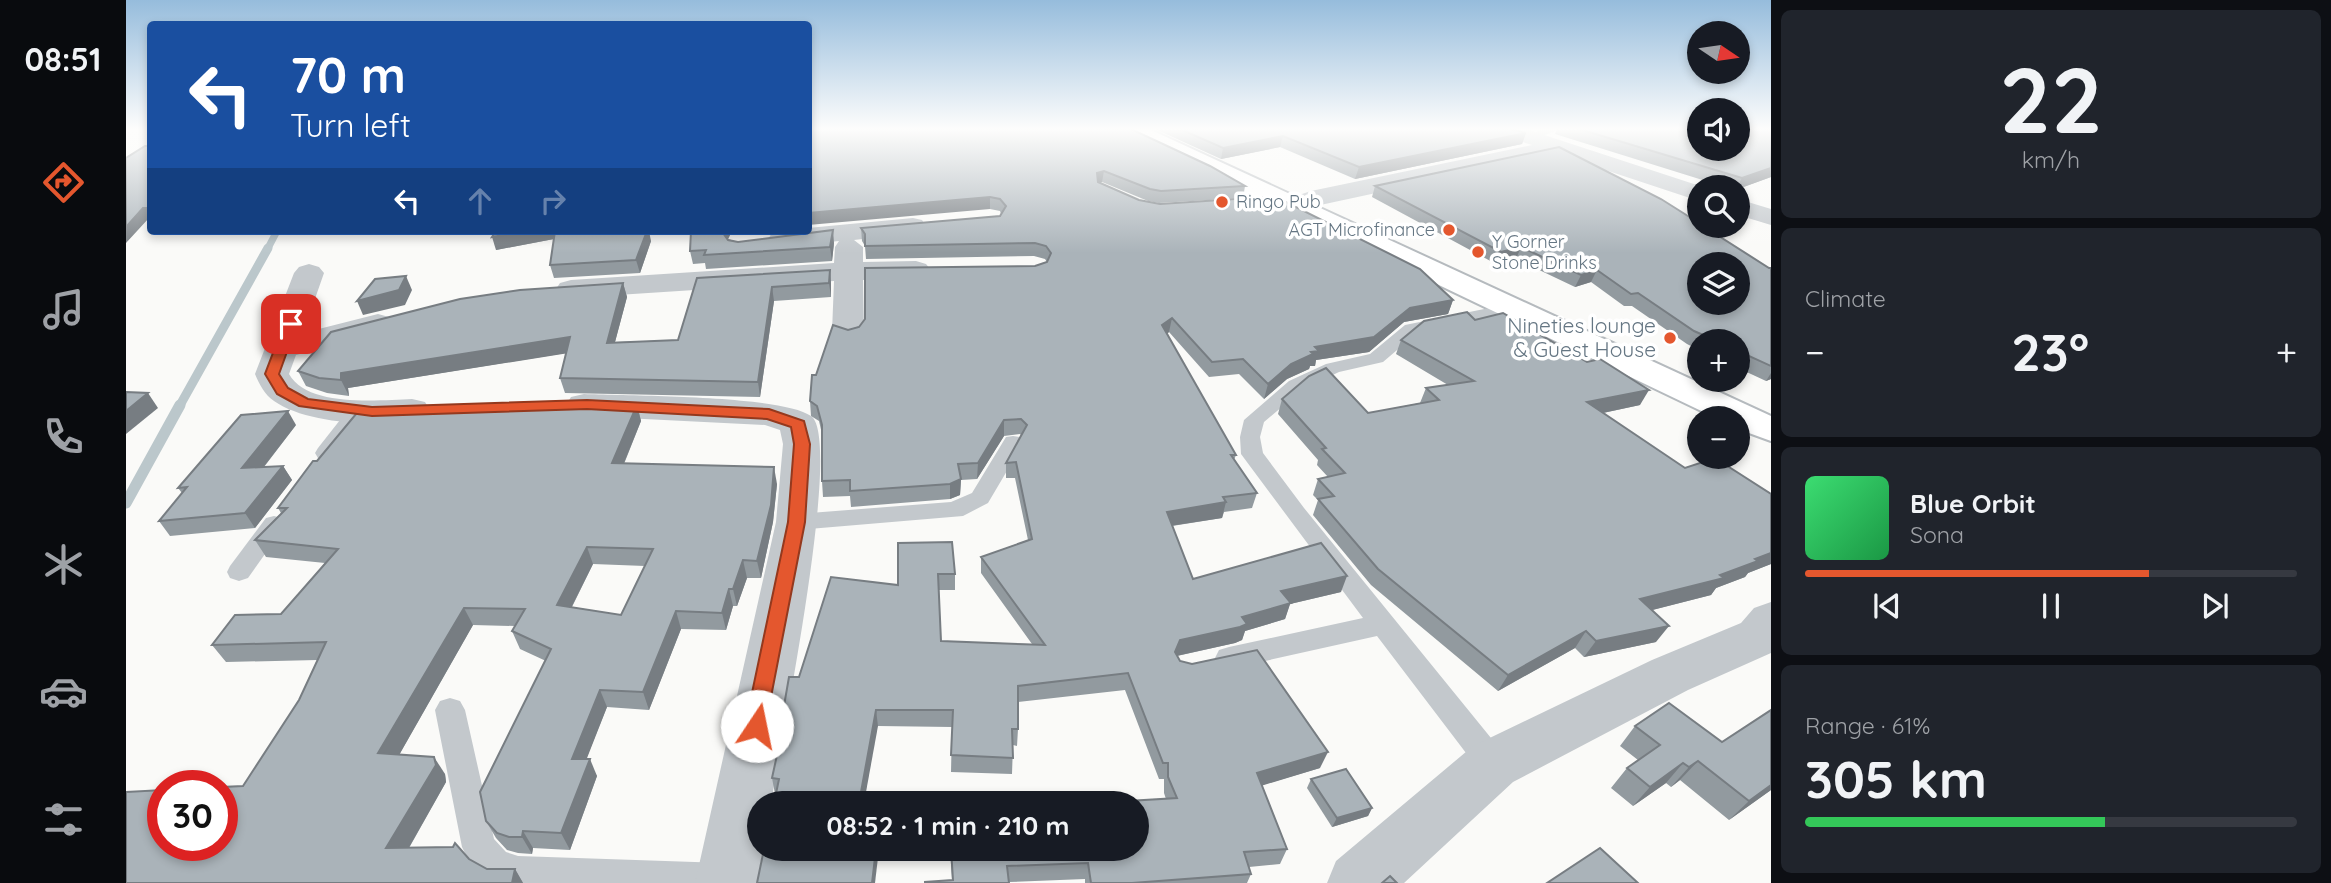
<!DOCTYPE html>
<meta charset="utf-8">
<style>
body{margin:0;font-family:Quicksand,sans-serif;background:#20242c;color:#f1f3f6;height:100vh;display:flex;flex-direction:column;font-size:26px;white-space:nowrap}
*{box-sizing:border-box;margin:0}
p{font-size:23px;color:#9ea1a6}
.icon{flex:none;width:38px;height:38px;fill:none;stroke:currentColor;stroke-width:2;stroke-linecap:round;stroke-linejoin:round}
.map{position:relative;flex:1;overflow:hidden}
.details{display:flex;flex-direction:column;gap:10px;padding:10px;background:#0d0f14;width:560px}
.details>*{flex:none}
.guide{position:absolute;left:21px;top:21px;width:665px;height:214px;border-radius:7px;box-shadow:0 4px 10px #0003;background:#1a4fa0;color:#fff;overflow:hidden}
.needle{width:46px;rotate:103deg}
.fabs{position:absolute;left:1561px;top:21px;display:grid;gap:14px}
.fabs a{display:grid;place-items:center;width:63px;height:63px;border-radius:50%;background:#171b24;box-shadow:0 4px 10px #0003;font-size:35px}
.speed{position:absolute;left:21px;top:770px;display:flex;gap:14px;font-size:35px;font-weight:700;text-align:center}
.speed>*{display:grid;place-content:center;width:91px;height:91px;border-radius:50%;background:#171b24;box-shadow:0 4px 10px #0003;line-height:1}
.speed .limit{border:10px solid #d22;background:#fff;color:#111}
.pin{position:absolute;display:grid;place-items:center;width:60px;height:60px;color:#fff;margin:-30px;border-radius:14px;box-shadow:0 4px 10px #0006}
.me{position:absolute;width:77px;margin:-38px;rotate:11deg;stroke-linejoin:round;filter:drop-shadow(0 0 5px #0008)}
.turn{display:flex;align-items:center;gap:24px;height:147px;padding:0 28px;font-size:32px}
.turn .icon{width:91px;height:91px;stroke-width:2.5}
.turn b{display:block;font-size:49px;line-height:60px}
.lanes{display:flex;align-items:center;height:66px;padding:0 28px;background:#0003;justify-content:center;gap:35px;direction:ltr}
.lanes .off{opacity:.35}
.big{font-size:52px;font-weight:700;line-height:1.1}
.details .card{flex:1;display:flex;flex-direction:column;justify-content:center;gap:10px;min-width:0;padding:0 24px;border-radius:10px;background:#20242c}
.details .dial{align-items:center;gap:0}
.dial b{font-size:91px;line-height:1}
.song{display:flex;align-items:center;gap:21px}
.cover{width:84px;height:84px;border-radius:10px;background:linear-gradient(135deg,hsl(140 70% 55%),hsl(140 70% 35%))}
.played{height:7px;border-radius:4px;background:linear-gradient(90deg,#e4572e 70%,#363941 70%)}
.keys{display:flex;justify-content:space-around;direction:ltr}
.heat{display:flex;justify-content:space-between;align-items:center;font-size:38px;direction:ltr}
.charge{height:10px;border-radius:5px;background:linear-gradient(90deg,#34c759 61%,#363941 0)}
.trip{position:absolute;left:621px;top:791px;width:402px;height:70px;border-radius:35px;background:#171b24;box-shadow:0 4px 10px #0003;font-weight:700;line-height:70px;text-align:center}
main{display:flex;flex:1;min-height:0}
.tabs{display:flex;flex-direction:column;width:126px;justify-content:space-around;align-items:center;background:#090b0e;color:#9ea1a6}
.tabs .icon{width:49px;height:49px}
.tabs .active{color:#e4572e}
.tabs b{font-size:32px;color:#f1f3f6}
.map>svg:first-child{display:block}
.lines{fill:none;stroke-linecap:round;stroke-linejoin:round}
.stream-far2{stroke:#bbc7cb;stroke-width:7}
.stream-far1{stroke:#bbc7cb;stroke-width:9}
.stream{stroke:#bbc7cb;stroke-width:11}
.primary-casing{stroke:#b5babe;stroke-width:4}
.lane{fill:#c3c8cc;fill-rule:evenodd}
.street{fill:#c3c8cc;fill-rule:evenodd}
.primary{fill:#fff;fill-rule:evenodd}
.wall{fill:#929a9f;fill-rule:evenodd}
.shaded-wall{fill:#777d82}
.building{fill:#aab3b9;stroke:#777d82;stroke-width:2;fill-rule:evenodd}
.route{fill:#e4572e;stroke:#94391e;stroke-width:2}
.poi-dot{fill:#e4572e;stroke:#fff;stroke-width:2.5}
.labels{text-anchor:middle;stroke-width:7;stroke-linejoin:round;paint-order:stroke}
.far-poi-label{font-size:18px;fill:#657683;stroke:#fff;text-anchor:start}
.poi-label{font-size:21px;fill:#657683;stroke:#fff;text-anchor:end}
</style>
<main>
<nav class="tabs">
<b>08:51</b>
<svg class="icon active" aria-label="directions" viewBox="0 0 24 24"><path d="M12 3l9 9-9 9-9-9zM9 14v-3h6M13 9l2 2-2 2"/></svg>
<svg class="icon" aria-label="music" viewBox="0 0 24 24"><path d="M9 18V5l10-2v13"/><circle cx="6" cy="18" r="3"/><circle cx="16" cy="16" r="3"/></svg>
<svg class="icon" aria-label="phone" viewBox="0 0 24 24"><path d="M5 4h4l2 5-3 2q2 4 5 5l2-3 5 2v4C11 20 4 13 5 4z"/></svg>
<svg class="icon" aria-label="climate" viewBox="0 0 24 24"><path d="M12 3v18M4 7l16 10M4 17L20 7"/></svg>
<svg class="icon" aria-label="car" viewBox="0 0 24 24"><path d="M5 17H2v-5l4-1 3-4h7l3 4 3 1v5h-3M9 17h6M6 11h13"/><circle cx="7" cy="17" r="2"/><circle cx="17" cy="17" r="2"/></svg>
<svg class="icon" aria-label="filters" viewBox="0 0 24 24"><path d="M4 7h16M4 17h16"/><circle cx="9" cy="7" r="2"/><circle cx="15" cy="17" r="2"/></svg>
</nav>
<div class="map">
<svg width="1645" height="883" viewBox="0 0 1645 883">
<rect width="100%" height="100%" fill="#fafaf8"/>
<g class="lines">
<!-- stream-far2 -->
<path class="stream-far2" d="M141 250 151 231"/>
<!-- stream-far1 -->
<path class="stream-far1" d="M53 407 142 248"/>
<!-- stream -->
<path class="stream" d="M0 503 54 405"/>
<!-- primary casing -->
<g class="primary-casing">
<path id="primary" d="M995 129H1023L1645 416V441L1612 429V418H1590L998 134Z"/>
</g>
<!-- lane -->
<g class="lane">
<path d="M1417 129H1434L1404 141 1398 137Z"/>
<path d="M1388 303 1396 308 1394 312 1291 333 1257 362 1213 372 1177 389 1138 422 1134 437 1137 453 1178 508 1378 754 1382 764 1378 774 1367 778 1356 774 1251 636 1103 669 1093 666 1089 658 1093 650 1103 647 1237 618 1115 454 1114 437 1118 420 1163 381 1200 364 1244 354 1279 325Z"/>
<path d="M232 404 239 406 242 410 208 458H192L189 453 192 448 225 406Z"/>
<path d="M887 436 894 437 898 442 862 503 837 516 671 530 663 528 659 522 663 516 671 514 825 502 846 493 880 437Z"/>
<path d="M148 516 156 518 160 524 156 530 122 578 113 581 104 578 101 572 104 566 140 518Z"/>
<path d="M324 698 334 701 339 710 368 839 380 852 392 856 598 863 610 868 614 883H373C355 876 344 865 336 847L309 710 314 701Z"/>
</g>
<!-- street -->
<g class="street">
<path d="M1368 129H1400L1577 187H1573V201L1431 154 1185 207 1176 204 1172 199 1176 194 1185 191 1406 145 1371 134Z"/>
<path d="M1612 199 1645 209V225L1612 215Z"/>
<path d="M787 218 796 220 800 226 796 232 728 240 737 247V262L790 261 800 264 805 270 800 276 737 280 738 332 733 339 722 342 711 339 706 332 708 281 445 298 434 295 430 289 434 283 445 280 708 263 709 247 713 241 656 247 646 245 642 239 646 233 682 231V228Z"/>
<path d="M183 264 193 267 198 273 177 333 252 314 263 317 268 324 263 331 170 355 163 374C182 408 253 400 286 399L299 402 304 410 299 418C260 428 182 425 148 401 139 395 133 384 129 374L168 273 173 267Z"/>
<path d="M458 394C502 396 655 395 685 416 718 439 653 753 645 803H634V849H637L631 883H569L650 522 657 444 654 430 639 425 458 416 445 413 440 405 445 397Z"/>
<path d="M1645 602V653L1562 690 1387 782 1278 883H1201L1210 861 1347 746 1526 660 1615 623 1628 608Z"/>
</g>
<!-- primary -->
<use href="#primary" class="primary"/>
</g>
<!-- wall -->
<g class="wall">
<path d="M682 129 1119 186 1117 198 1033 203 1022 201 976 182 974 183 1013 200 1327 300 1322 314 1278 322 1243 352 1190 360 1189 366H1184L1183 369 1161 379 1138 399 1113 374 1083 377 1043 332 1041 334 1110 455 1108 460 1131 493 1126 508 1098 512 1096 518 1046 526 1067 579 1215 592 1164 604 1159 619 1119 631 1116 640 1109 643 1051 656 1054 661 1194 768 1136 785 1161 849 1154 864 1123 867 1125 874 1121 883H959V879L883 882 826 880 824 849H1012L1040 799 1038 793V779H1033L999 690 892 702V729L891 746 887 745 886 774 825 772 826 727 752 726 649 794 646 778 656 729 655 723 673 677 772 585V543L829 574V590H813L815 641 906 644 855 573V557L902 540 889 478H880V463L895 435 894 434 878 436 851 479 835 480 834 495 824 499 725 507 724 496 697 497 696 481V434L693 421 685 416 684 401 690 375 722 330 921 262 919 259 908 256 740 259 739 246 736 241 735 228 874 216 875 214 874 211 864 209Z"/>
<path d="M1029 129H1385L1400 133 1396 144 1229 179 1154 147 1095 159Z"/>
<path d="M1431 129H1645V177L1612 189V187H1599L1429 134Z"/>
<path d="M1249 186 1645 268V379L1640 381 1612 368V341H1573V350L1561 344 1506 306H1498L1465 282 1449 287 1390 259 1370 264 1246 197Z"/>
<path d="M370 231 525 241 514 273 428 278 424 265 428 239 370 250Z"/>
<path d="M565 231H653L604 235 602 239 612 242 708 243 706 261 580 269 579 263 567 264 564 251Z"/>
<path d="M704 270 705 284V297L648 301 634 397 439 393 434 378 440 353 222 388 223 396 201 393 180 386 172 371 497 283 501 297 489 342 552 340 571 278Z"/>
<path d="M1349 320 1514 405 1477 413 1559 468 1645 494V564L1622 573 1619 577 1590 588 1585 595 1526 610 1530 642 1458 657 1449 648 1372 691 1245 585 1187 515 1192 500 1187 495 1192 479 1202 477 1191 465 1192 460 1152 414 1156 399 1242 413 1294 403 1300 388 1322 385 1270 354 1275 340Z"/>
<path d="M511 405 515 421 498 464 651 484 647 522 635 578H621L611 606H607L600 630 555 629 523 710 481 707 460 759 471 776 444 850 407 848 406 854 392 853 381 850 370 838 360 821 420 661 394 649 386 631 389 626 347 625 273 755 319 774 320 782 283 848 343 859 361 869H389L397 883H0L117 786 173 700 191 660 100 662 86 645 155 614 199 563 140 557 129 540 155 513 152 508ZM467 564 519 566 495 615 446 607Z"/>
<path d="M170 425 138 467 157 466 166 480 129 528 44 536 33 521 56 493 52 488Z"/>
<path d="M1645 710V790L1603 820 1554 780 1545 787 1540 783 1507 806 1485 788 1501 768 1512 760 1494 746 1509 726 1596 742Z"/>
<path d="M1185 779 1246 808 1242 816 1206 827 1181 788Z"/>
</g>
<!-- shaded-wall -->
<g class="shaded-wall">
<path d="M1400 133 1396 144 1229 179 1233 167Z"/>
<path d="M1157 136 1154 147 1095 159 1097 148Z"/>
<path d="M1645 168V177L1612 189 1611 187 1616 178Z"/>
<path d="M978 171 976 182 970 184 971 173Z"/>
<path d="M864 197V209L682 225V213Z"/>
<path d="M17 208H24V218H23L0 243V227Z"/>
<path d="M707 230 708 243 706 261 704 247Z"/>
<path d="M400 231H431L433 238 370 250 366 237Z"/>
<path d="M521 231H523L525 241 514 273 510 260Z"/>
<path d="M598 231H653L604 235 599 245 597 233Z"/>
<path d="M1395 247 1390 259 1370 264 1375 252Z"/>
<path d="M704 270 705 284V297L703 283Z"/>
<path d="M1471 270 1465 282 1449 287 1455 275Z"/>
<path d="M280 276 286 290 279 305 237 315 231 301Z"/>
<path d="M497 283 501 297 485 357 481 343Z"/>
<path d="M646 287 648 301 634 397 632 382Z"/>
<path d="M1327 300 1322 314 1278 322 1243 352 1190 360 1189 366H1184L1183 369 1161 379 1138 399 1142 384 1165 364 1189 347 1284 308Z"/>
<path d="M1046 318 1043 332 1034 339 1036 325Z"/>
<path d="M444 337 449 352 222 388 223 396 215 380V373Z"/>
<path d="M1645 373V379L1640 381Z"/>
<path d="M1523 390 1514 405 1453 418 1461 402Z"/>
<path d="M22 393 32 408 0 434V411Z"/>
<path d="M511 405 515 421 491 480 486 463Z"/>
<path d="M162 411 170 425 125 483 116 468Z"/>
<path d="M878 420V436L851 479 852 463Z"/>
<path d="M157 466 166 480 129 528 119 513Z"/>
<path d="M648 467 651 484 647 522 635 578 631 561Z"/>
<path d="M835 479 834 495 824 499V484Z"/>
<path d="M1100 502 1096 518 1037 527 1041 512Z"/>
<path d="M461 547 467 564 438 622 431 605Z"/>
<path d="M1645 553V564L1622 573 1619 577 1590 588 1585 595 1503 616 1514 599Z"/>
<path d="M617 560 621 578 611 606 607 589Z"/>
<path d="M1221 576 1215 592 1164 604 1159 619 1119 631 1116 640 1109 643 1050 656 1049 652 1054 640 1155 591Z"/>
<path d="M603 589 607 606 600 630 596 613Z"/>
<path d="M338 608 347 625 264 771 252 753Z"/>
<path d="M550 611 555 629 523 710 517 692Z"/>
<path d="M1543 626 1530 642 1458 657 1470 641Z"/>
<path d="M1460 631 1449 648 1372 691 1382 675Z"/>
<path d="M474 690 481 707 454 776 446 759Z"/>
<path d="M750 710 752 726 738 803H733Z"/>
<path d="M1202 752 1194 768 1125 789 1131 773Z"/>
<path d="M308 757 319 774 320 782 273 865 260 848Z"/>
<path d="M464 759 471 776 444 850 435 833Z"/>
<path d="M1572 761 1554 780 1545 787 1563 767Z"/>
<path d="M1557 763 1540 783 1507 806 1524 787Z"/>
<path d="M1645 785V790L1603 820 1623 801Z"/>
<path d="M1246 808 1242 816 1206 827 1211 818Z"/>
<path d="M397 831 407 848 406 854 396 837Z"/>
<path d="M750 849H753L749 883H746Z"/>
<path d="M389 869 397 883H386Z"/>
</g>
<!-- building -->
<g class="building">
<path d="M682 129H1005L1084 166 1119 186 1035 191 1024 189 978 171 971 173 972 182 1013 200 1034 204 1140 197 1146 201 1154 199 1294 269 1327 300 1284 308 1248 337 1189 347 1193 351 1185 352 1187 354 1165 364 1142 384 1117 359 1086 362 1046 318 1036 325 1110 455H1105L1131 493 1097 497 1100 502 1041 512 1067 579 1195 543 1221 576 1155 591 1165 603 1116 617 1121 624 1114 627 1054 640 1049 652 1054 661 1066 664 1131 650 1202 752 1131 773 1161 849 1118 852 1125 874 1006 883H965L962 863 881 866 883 883H799V882L827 880 825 849H1012V803H968L1051 798 1042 777V763H1037L1002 673 892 686V729H886L887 758 825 755 827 710H750L733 803H648L653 779 646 778 658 723H655L663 677H673L705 577 772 585V543L826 542 829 574H812L815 641 919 645 855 557 906 539 890 462 880 463 901 425 895 419 878 420 852 463 832 464 835 479 824 484 724 491V480L696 481V425L691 406 684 401 686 375H690L707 325 722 330 733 327 739 319V268L909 266 921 262 925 253 920 246 909 243 739 246V234L735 228 874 216 880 206 874 199 864 197 682 213Z"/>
<path d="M1054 129H1385L1400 133 1233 167 1157 136 1097 148Z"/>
<path d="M1453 129H1573V149H1612V129H1645V168L1616 178Z"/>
<path d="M19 146H24V208H17L0 227V158Z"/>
<path d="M1433 147 1535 199 1573 223V226H1577L1643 268H1645V366L1612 351V341H1591L1568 331 1512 293 1505 294 1471 270 1455 275 1395 247 1375 252 1249 186ZM1573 264H1612V303H1573Z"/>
<path d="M707 230 704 247 578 255 580 250 564 251 565 231H598L597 233 602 240 612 242Z"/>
<path d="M370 231H400L366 237Z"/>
<path d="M429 231H521L510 260 424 265Z"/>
<path d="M704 270 703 283 646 287 632 382 434 378 444 337 215 373V380L193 378 172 371 205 332 334 299 394 290 497 283 481 343 552 340 571 278Z"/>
<path d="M280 276 273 290 231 301 249 279Z"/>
<path d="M1341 312 1349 320 1377 313 1461 362 1474 359 1523 390 1461 402 1559 468 1589 458 1645 494V553L1629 559 1632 561 1594 575 1598 578 1514 599 1543 626 1470 641 1460 631 1382 675 1252 569 1192 499 1208 496 1192 479 1219 473 1196 449 1200 448 1156 399 1183 376 1200 368 1242 413 1313 400 1300 388 1348 381 1275 340 1298 321Z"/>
<path d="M0 392 22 393 0 411Z"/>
<path d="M457 403 511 405 486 463 648 467 645 505 631 561 617 560 607 589H603L596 613 550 611 517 692 474 690 446 759H464L435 833 397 831 396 837H383L371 833 360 821 354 792 425 649 386 631 399 609 338 608 252 753 308 757 310 765 260 848 327 847 329 843 343 859 361 869H389L386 883H0V792L37 790V845H96V787L117 786 173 700 200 642 86 645 109 615 155 614 212 549 129 540 161 508H152L187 461H191L235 408ZM461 547 527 549 495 615 431 605Z"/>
<path d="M162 411 116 468 157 466 119 513 33 521 61 487 52 488 115 415Z"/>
<path d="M1543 703 1596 742 1645 710V785L1623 801 1572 761 1563 767 1557 763 1524 787 1501 768 1534 745 1509 726Z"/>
<path d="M1220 769 1246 808 1211 818 1185 779Z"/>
<path d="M1474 848 1512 883H1421Z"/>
<path d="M638 849H750L746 883H631Z"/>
<path d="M1264 876 1271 883H1256Z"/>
</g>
<!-- sky -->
<linearGradient id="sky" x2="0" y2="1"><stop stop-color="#96bcdc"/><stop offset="0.51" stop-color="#fdfdfc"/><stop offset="1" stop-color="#fdfdfc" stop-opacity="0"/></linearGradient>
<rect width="1645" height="253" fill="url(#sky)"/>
<!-- route -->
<path class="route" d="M165 320 171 324 153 374 162 388 182 399 246 407 461 400 643 409 678 421 684 444 679 522 638 733 631 736 623 733 619 726 662 522 668 444 665 427 641 419 461 409 246 416 173 406 151 394 139 374 158 324Z"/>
<!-- markers -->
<g class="poi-dot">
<circle cx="1096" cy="202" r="7"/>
<circle cx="1323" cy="230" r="7"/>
<circle cx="1352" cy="252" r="7"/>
<circle cx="1544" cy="338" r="7"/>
</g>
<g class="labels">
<!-- far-poi labels -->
<g class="far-poi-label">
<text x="1110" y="208">Ringo Pub</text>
<text x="1309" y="236" text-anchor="end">AGT Microfinance</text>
<text x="1366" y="248">Y Gorner<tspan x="1366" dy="21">Stone Drinks</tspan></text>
</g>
<!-- poi labels -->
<g class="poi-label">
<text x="1530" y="333">Nineties lounge<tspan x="1530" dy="24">&amp; Guest House</tspan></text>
</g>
</g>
</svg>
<div class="fabs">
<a><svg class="needle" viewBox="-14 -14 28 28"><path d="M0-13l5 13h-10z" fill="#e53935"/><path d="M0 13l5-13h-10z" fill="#9ea1a6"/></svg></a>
<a><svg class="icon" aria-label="sound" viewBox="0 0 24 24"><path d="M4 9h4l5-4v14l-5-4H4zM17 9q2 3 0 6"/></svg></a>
<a><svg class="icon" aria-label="search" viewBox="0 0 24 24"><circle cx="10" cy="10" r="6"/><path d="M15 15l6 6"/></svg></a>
<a><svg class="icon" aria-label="layers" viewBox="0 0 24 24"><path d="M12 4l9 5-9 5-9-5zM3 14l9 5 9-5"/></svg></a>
<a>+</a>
<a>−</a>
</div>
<div class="speed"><div class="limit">30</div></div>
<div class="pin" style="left:165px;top:324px;background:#d93025"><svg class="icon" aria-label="arrive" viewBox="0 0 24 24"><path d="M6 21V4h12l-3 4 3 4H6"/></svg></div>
<svg class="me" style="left:631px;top:726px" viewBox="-20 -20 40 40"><circle r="19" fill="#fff"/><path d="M0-13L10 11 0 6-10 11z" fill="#e4572e"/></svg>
<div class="trip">08:52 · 1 min · 210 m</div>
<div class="guide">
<div class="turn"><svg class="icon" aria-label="left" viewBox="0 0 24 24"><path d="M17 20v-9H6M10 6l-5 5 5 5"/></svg><div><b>70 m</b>Turn left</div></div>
<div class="lanes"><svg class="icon" aria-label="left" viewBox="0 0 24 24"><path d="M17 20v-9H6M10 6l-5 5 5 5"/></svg><svg class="icon off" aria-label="ahead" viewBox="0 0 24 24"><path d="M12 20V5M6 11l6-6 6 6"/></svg><svg class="icon off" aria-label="right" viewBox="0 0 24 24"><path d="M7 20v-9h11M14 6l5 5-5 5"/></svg></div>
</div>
</div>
<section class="details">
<div class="card dial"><b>22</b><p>km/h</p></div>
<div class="card"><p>Climate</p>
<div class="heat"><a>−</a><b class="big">23°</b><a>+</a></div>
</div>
<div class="card">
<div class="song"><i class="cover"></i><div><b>Blue Orbit</b><p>Sona</p></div></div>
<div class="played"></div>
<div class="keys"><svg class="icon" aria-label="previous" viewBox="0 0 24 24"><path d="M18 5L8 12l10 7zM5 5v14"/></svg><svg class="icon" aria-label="pause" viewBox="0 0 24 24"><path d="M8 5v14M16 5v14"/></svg><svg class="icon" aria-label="next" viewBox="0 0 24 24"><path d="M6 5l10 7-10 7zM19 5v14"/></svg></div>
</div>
<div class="card"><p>Range · 61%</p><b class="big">305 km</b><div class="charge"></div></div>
</section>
</main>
